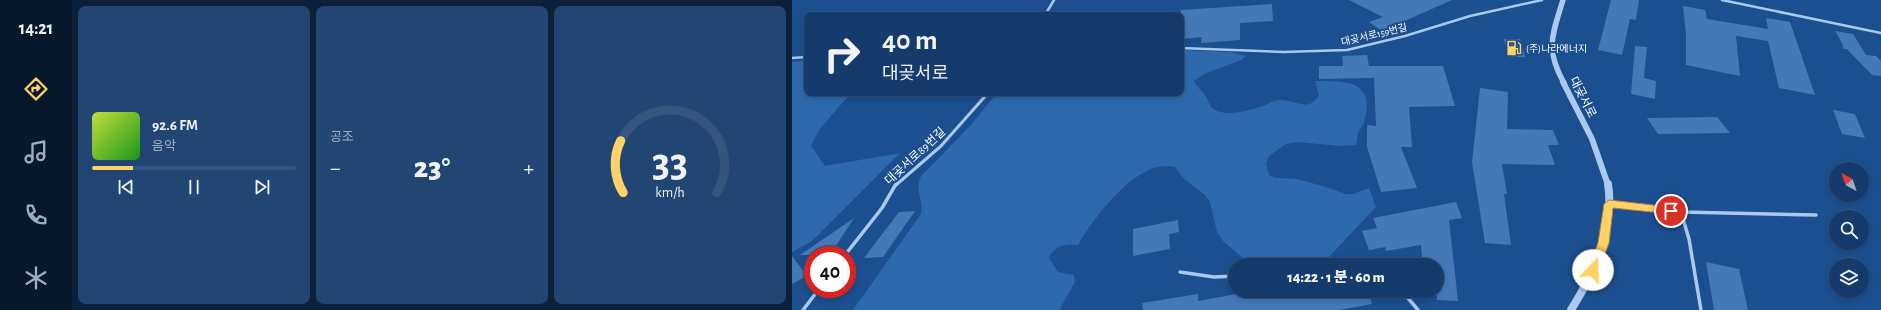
<!DOCTYPE html>
<html lang="ko">
<meta charset="utf-8">
<style>
body{margin:0;font-family:"Alegreya Sans","Noto Sans KR",sans-serif;background:#214673;color:#f1f3f6;height:100vh;display:flex;flex-direction:column;font-size:15px;white-space:nowrap}
*{box-sizing:border-box;margin:0}
p{font-size:13px;color:#9dadc1}
.icon{flex:none;width:22px;height:22px;fill:none;stroke:currentColor;stroke-width:2;stroke-linecap:round;stroke-linejoin:round}
.map{position:relative;flex:1;overflow:hidden}
.sheet{display:flex;flex-direction:column;gap:6px;padding:6px;background:#0b203b;width:720px}
.sheet>*{flex:none}
.hud{position:absolute;left:12px;top:12px;width:380px;height:84px;border-radius:8px;box-shadow:0 2px 6px #0003,0 0 0 1px #33557e;background:#143b6b;color:#f1f3f6;overflow:hidden}
.needle{width:26px;rotate:320deg}
.fabs{position:absolute;left:1037px;top:162px;display:grid;gap:8px}
.fabs a{display:grid;place-items:center;width:40px;height:40px;border-radius:50%;background:#143b6b;box-shadow:0 2px 6px #0003,0 0 0 1px #33557e;font-size:20px}
.speed{position:absolute;left:12px;top:246px;display:flex;gap:8px;font-size:20px;font-weight:700;text-align:center}
.speed>*{display:grid;place-content:center;width:52px;height:52px;border-radius:50%;background:#143b6b;box-shadow:0 2px 6px #0003,0 0 0 1px #33557e;line-height:1}
.speed .limit{border:6px solid #d22;background:#fff;color:#111}
.pin{position:absolute;display:grid;place-items:center;width:34px;height:34px;color:#fff;margin:-17px;border:2px solid #fff;border-radius:50%;box-shadow:0 1px 4px #0007}
.me{position:absolute;width:44px;margin:-22px;rotate:21deg;stroke-linejoin:round;filter:drop-shadow(0 0 3px #0008)}
.turn{display:flex;align-items:center;gap:14px;height:84px;padding:0 12px;font-size:18px}
.turn .icon{width:52px;height:52px;stroke-width:2.5}
.turn b{display:block;font-size:28px;line-height:34px}
.big{font-size:30px;font-weight:800;line-height:1.1}
.sheet .widget{flex:1;display:flex;flex-direction:column;justify-content:center;gap:6px;min-width:0;padding:0 14px;border-radius:8px;background:#214673}
.sheet .dial{align-items:center;gap:0}
.dial svg{height:104px;overflow:visible;fill:none;stroke:#33557e;stroke-width:7;stroke-linecap:round;text-anchor:middle}
.dial text{fill:#f1f3f6;stroke:none}
.song{display:flex;align-items:center;gap:12px}
.cover{width:48px;height:48px;border-radius:6px;background:linear-gradient(135deg,hsl(70 70% 55%),hsl(120 70% 35%))}
.played{height:4px;border-radius:2px;background:linear-gradient(90deg,#ffd166 20%,#33557e 20%)}
.keys{display:flex;justify-content:space-around;direction:ltr}
.heat{display:flex;justify-content:space-between;align-items:center;font-size:22px;direction:ltr}
.sheet .tiles{flex:1;display:grid;gap:6px;grid-template-columns:repeat(3,1fr)}
.trip{position:absolute;left:436px;top:258px;width:216px;height:40px;border-radius:20px;background:#143b6b;box-shadow:0 2px 6px #0003,0 0 0 1px #33557e;font-weight:800;line-height:40px;text-align:center}
main{display:flex;flex:1;min-height:0}
.tabs{display:flex;flex-direction:column;width:72px;justify-content:space-around;align-items:center;background:#08182b;color:#9dadc1}
.tabs .icon{width:28px;height:28px}
.tabs .on{color:#ffd166}
.tabs b{font-size:18px;color:#f1f3f6}
.map>svg:first-child{display:block}
.green{fill:#2e69ad}
.building{fill:#4478b7}
.lines{fill:none;stroke-linecap:round;stroke-linejoin:round}
.service-far2{stroke:#a9c9ee;stroke-width:2.5}
.service-far1{stroke:#a9c9ee;stroke-width:3}
.service{stroke:#a9c9ee;stroke-width:3.5}
.tertiary-far2{stroke:#a9c9ee;stroke-width:5.5}
.tertiary-far1{stroke:#a9c9ee;stroke-width:6}
.tertiary{stroke:#a9c9ee;stroke-width:8}
.route{fill:#ffd166;stroke:#a68842}
.labels{text-anchor:middle;stroke-width:4;stroke-linejoin:round;paint-order:stroke}
.far-street-label{font-size:10px;fill:#fff;stroke:#1b4f8f}
.far-poi-label{font-size:10px;fill:#fff;stroke:#1b4f8f;text-anchor:start}
.street-label{font-size:12px;fill:#fff;stroke:#1b4f8f}
</style>
<main>
<nav class="tabs">
<b>14:21</b>
<svg class="icon on" aria-label="directions" viewBox="0 0 24 24"><path d="M12 3l9 9-9 9-9-9zM9 14v-3h6M13 9l2 2-2 2"/></svg>
<svg class="icon" aria-label="music" viewBox="0 0 24 24"><path d="M9 18V5l10-2v13"/><circle cx="6" cy="18" r="3"/><circle cx="16" cy="16" r="3"/></svg>
<svg class="icon" aria-label="phone" viewBox="0 0 24 24"><path d="M5 4h4l2 5-3 2q2 4 5 5l2-3 5 2v4C11 20 4 13 5 4z"/></svg>
<svg class="icon" aria-label="climate" viewBox="0 0 24 24"><path d="M12 3v18M4 7l16 10M4 17L20 7"/></svg>
</nav>
<section class="sheet">
<div class="tiles">
<div class="widget">
<div class="song"><i class="cover"></i><div><b>92.6 FM</b><p>음악</p></div></div>
<div class="played"></div>
<div class="keys"><svg class="icon" aria-label="previous" viewBox="0 0 24 24"><path d="M18 5L8 12l10 7zM5 5v14"/></svg><svg class="icon" aria-label="pause" viewBox="0 0 24 24"><path d="M8 5v14M16 5v14"/></svg><svg class="icon" aria-label="next" viewBox="0 0 24 24"><path d="M6 5l10 7-10 7zM19 5v14"/></svg></div>
</div>
<div class="widget"><p>공조</p>
<div class="heat"><a>−</a><b class="big">23°</b><a>+</a></div>
</div>
<div class="widget dial"><svg viewBox="0 0 100 80">
<path d="M14 69A42 42 0 1 1 86 69"/>
<path d="M14 69A42 42 0 0 1 12 29" stroke="#ffd166"/>
<text x="50" y="56" font-size="32" font-weight="700">33</text>
<text x="50" y="72" font-size="11">km/h</text>
</svg></div>
</div>
</section>
<div class="map">
<svg width="1089" height="310" viewBox="0 0 1089 310">
<rect width="100%" height="100%" fill="#1b4f8f"/>
<!-- green -->
<g class="green">
<path d="M389 50 439 52 453 56 451 59 446 61 412 74 402 81C404 87 412 92 415 98 417 103 418 108 423 110 436 117 459 110 471 106 476 104 484 99 489 100 503 100 517 113 527 95L523 81C553 81 585 80 572 122 571 126 568 129 566 133 565 137 565 141 564 145L549 146 505 142 494 144 477 156 474 164 477 175 484 178 505 179 534 187 553 194H561L577 188 584 207 535 259 499 265H464L450 257 431 241 425 232 418 202 413 195 392 179 383 167C345 158 303 217 286 245 274 244 262 245 257 258L266 272 282 275 283 282 267 310H61L129 214C132 199 122 192 129 176L178 126 205 93H389Z"/>
<path d="M15 60V93H59L27 130 19 146 33 166 108 153 19 242 0 252V62Z"/>
</g>
<!-- building -->
<g class="building">
<path d="M557 0H660L590 31 577 22 591 17Z"/>
<path d="M819 0H847L844 20 838 19 830 55 806 50Z"/>
<path d="M480 4 481 21 448 23V40L409 43 410 37 389 39V10Z"/>
<path d="M891 6 913 10 915 19 976 29 974 18 998 22 1023 95 987 88 976 41 944 36 948 76 894 65V34Z"/>
<path d="M1043 31 1061 34 1074 55 1084 56 1089 61V76L1080 75 1055 49H1051V45Z"/>
<path d="M712 39H728L733 57H717Z"/>
<path d="M843 46 855 47 852 78 864 81 863 99 839 94Z"/>
<path d="M575 55 577 66H651L663 106 617 107 620 147H609L625 188 589 192 575 147V125L584 126 582 78 527 79V66H551L550 56Z"/>
<path d="M688 88 716 92 715 129 761 130 767 145H756L763 165 710 164 715 194H712L719 245 693 243 680 162Z"/>
<path d="M1041 110 1063 114 1073 138 1050 134Z"/>
<path d="M925 117 938 133 866 134 855 118Z"/>
<path d="M664 202 670 218 657 220 666 301 645 300V265H631L629 245 594 251 593 247 577 250 570 231 585 228 581 218Z"/>
<path d="M123 211 91 257 72 258 107 212Z"/>
<path d="M62 218 38 255H8Z"/>
<path d="M386 220 387 232 377 234 378 249 341 256V229Z"/>
<path d="M0 256 15 276 0 284Z"/>
<path d="M914 262 947 269 956 310H922Z"/>
<path d="M461 291H576L580 304 547 310H351L350 303 406 294V301Z"/>
</g>
<g class="lines">
<!-- service-far2 -->
<g class="service-far2">
<path d="M930 0 1089 33"/>
<path d="M253 15 262 0"/>
<path d="M389 48 491 52 555 50 613 36 678 16 750 0"/>
<path d="M0 58 15 57"/>
</g>
<!-- service-far1 -->
<path class="service-far1" d="M104 185 149 146 196 93"/>
<!-- service -->
<g class="service">
<path d="M819 204 889 212 897 239 909 310"/>
<path d="M889 212 1024 215"/>
<path d="M53 255 90 208 104 184"/>
<path d="M533 265C550 261 569 255 585 265"/>
<path d="M388 272 422 277 443 276"/>
<path d="M610 291 626 310"/>
<path d="M11 310 27 289"/>
</g>
<!-- tertiary-far2 -->
<path class="tertiary-far2" d="M771 0C760 36 753 49 772 83"/>
<!-- tertiary-far1 -->
<path class="tertiary-far1" d="M771 82 800 139 816 185"/>
<!-- tertiary -->
<path class="tertiary" d="M779 310C801 275 823 227 816 184"/>
</g>
<!-- route -->
<path class="route" d="M817 200 879 207 884 211 879 214 821 208 817 243 807 270 805 274H797L796 270 806 243 812 204Z"/>
<!-- icons -->
<defs>
<g id="fuel-bare" transform="scale(1.2)"><path d="M-5.5-6h7V0h2V4h1.3V-2.5L3-4.5l.8-.8L6-3V5H2.5V1h-1V6h-7ZM-4.2-4.7v3.2H.2V-4.7Z" fill="#ffd166" stroke="#1b4f8f" stroke-width="2.5" paint-order="stroke"/></g>
</defs>
<g fill-rule="evenodd">
<use href="#fuel-bare" x="722" y="48"/>
</g>
<g class="labels">
<!-- far-street labels -->
<g class="far-street-label">
<text transform="translate(582 34) rotate(-13)" y="4">대곶서로159번길</text>
</g>
<!-- far-poi labels -->
<g class="far-poi-label">
<text x="734" y="52">(주)나라에너지</text>
</g>
<!-- street labels -->
<g class="street-label">
<text transform="translate(791 97) rotate(63)" y="4">대곶서로</text>
<text transform="translate(123 156) rotate(-43)" y="4">대곶서로89번길</text>
</g>
</g>
</svg>
<div class="fabs">
<a><svg class="needle" viewBox="-14 -14 28 28"><path d="M0-13l5 13h-10z" fill="#e53935"/><path d="M0 13l5-13h-10z" fill="#9dadc1"/></svg></a>
<a><svg class="icon" aria-label="search" viewBox="0 0 24 24"><circle cx="10" cy="10" r="6"/><path d="M15 15l6 6"/></svg></a>
<a><svg class="icon" aria-label="layers" viewBox="0 0 24 24"><path d="M12 4l9 5-9 5-9-5zM3 14l9 5 9-5"/></svg></a>
</div>
<div class="speed"><div class="limit">40</div></div>
<div class="pin" style="left:879px;top:211px;background:#d93025"><svg class="icon" aria-label="arrive" viewBox="0 0 24 24"><path d="M6 21V4h12l-3 4 3 4H6"/></svg></div>
<svg class="me" style="left:801px;top:270px" viewBox="-20 -20 40 40"><circle r="19" fill="#fff"/><path d="M0-13L10 11 0 6-10 11z" fill="#ffd166"/></svg>
<div class="trip">14:22 · 1 분 · 60 m</div>
<div class="hud">
<div class="turn"><svg class="icon" aria-label="right" viewBox="0 0 24 24"><path d="M7 20v-9h11M14 6l5 5-5 5"/></svg><div><b>40 m</b>대곶서로</div></div>
</div>
</div>
</main>
